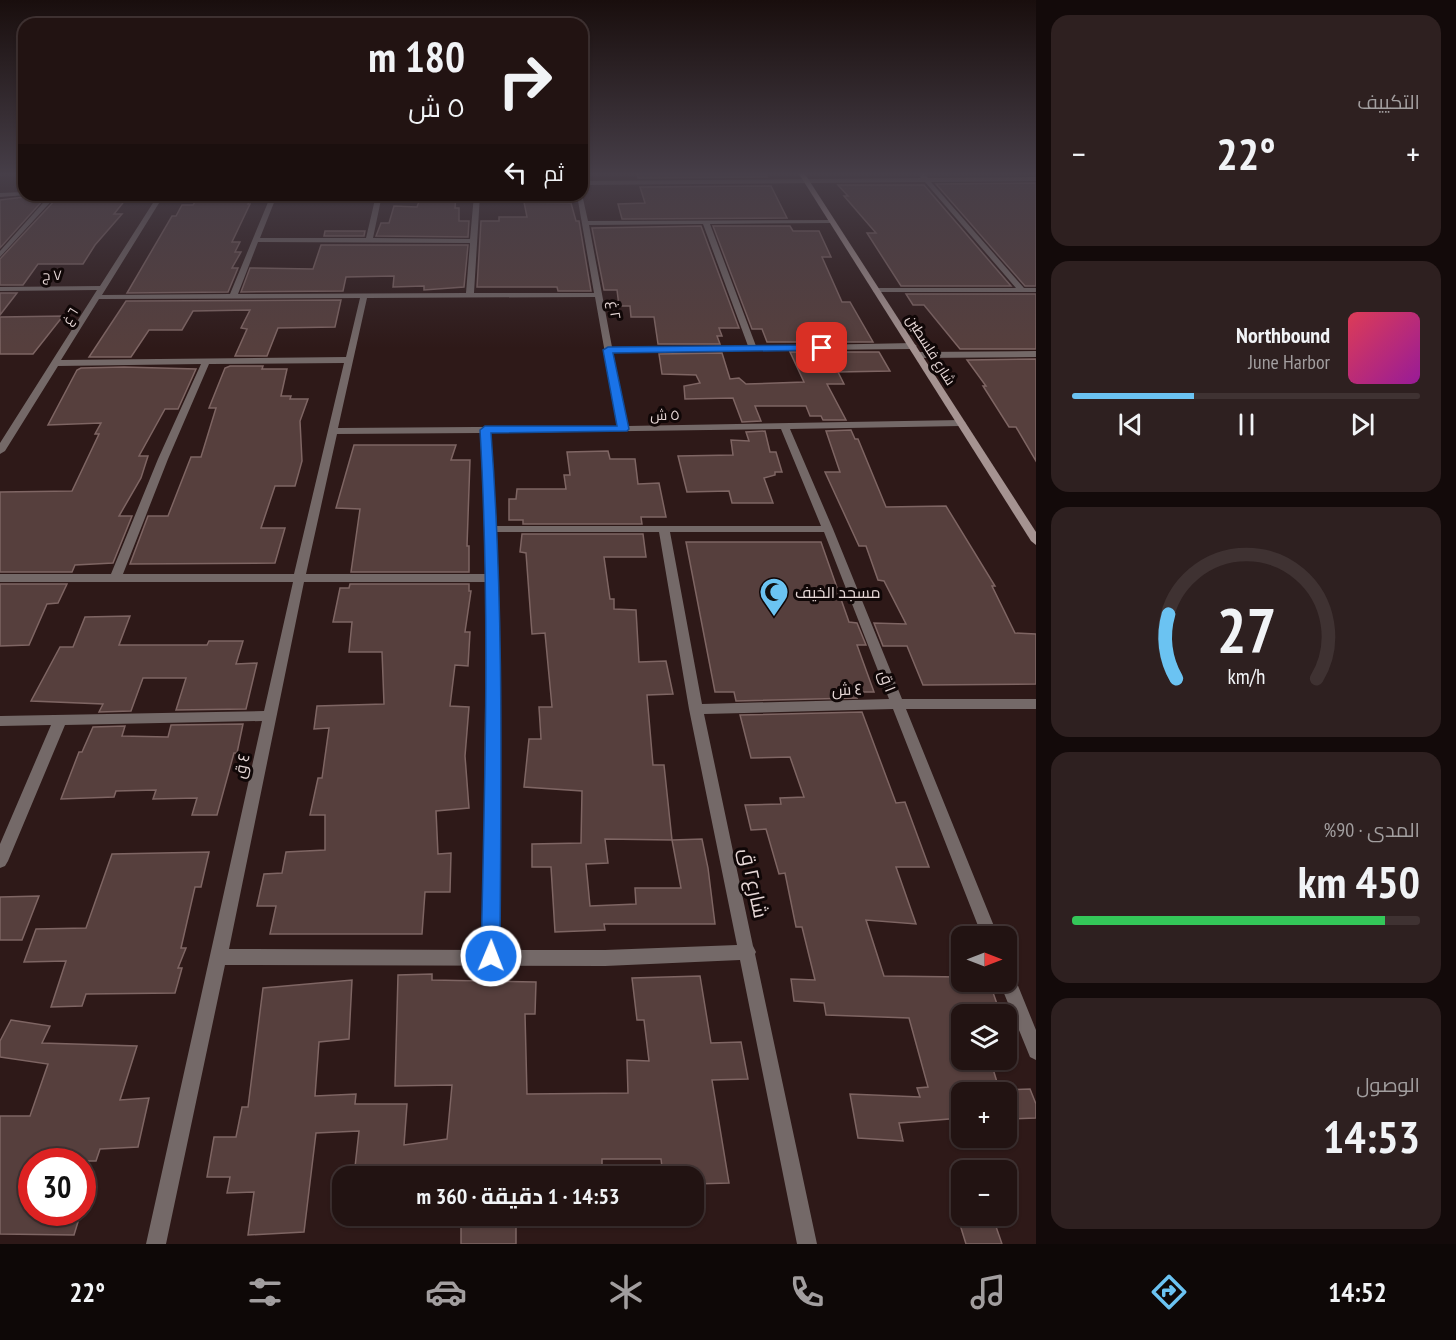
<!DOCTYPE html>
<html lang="ar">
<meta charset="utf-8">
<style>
body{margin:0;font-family:"PT Sans Narrow",Cairo,sans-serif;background:#2e2020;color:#f1f3f6;direction:rtl;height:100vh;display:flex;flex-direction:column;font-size:22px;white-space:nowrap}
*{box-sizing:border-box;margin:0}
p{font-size:20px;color:#a29e9f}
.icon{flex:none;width:33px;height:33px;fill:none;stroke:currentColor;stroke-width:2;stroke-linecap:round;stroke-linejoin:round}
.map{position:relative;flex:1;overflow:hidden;direction:ltr}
.drawer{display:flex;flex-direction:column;gap:15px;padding:15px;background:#130a0a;width:420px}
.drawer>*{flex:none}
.banner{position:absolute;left:18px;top:18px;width:570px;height:183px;border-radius:18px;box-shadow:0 2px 4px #0004,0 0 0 2px #3f3232;direction:rtl;background:#221312;color:#f1f3f6;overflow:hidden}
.needle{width:39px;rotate:90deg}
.buttons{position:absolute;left:951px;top:926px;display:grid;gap:12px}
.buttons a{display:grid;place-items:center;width:66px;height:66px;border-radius:12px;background:#221312;box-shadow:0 2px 4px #0004,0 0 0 2px #3f3232;font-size:30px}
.speed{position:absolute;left:18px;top:1148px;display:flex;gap:12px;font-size:30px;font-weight:700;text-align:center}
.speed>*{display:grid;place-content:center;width:78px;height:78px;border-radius:50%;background:#221312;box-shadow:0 2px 4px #0004,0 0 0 2px #3f3232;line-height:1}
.speed .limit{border:9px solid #d22;background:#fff;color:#111}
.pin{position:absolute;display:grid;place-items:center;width:51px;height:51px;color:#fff;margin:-26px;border-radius:12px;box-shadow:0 3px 9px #0006}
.me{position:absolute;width:66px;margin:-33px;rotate:1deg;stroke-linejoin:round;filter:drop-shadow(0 0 4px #0008)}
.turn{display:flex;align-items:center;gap:21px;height:126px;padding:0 24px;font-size:27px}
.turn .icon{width:78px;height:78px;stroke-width:2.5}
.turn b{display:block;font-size:42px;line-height:51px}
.then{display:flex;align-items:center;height:57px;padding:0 24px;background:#0003;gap:12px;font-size:22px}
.big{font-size:45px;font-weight:700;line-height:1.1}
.drawer .widget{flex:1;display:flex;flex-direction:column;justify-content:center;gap:9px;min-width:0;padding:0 21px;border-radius:18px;background:#2e2020}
.drawer .dial{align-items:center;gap:0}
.dial svg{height:156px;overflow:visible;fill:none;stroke:#3f3232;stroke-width:7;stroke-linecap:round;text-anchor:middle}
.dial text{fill:#f1f3f6;stroke:none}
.song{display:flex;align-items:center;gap:18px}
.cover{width:72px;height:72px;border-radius:9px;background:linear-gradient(135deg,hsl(350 70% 55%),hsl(300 70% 35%))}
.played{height:6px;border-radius:3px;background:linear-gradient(90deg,#6bc3f2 35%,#3f3232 35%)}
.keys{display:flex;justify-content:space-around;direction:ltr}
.heat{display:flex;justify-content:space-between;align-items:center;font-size:33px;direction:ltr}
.charge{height:9px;border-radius:4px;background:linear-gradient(90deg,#34c759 90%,#3f3232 0)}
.trip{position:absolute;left:332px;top:1166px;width:372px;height:60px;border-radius:18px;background:#221312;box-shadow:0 2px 4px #0004,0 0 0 2px #3f3232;font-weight:700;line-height:60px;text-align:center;direction:rtl}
.tabs{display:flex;height:96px;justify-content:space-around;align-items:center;background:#0e0807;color:#a29e9f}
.tabs .icon{width:42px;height:42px}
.tabs .active{color:#6bc3f2}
.tabs b{font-size:27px;color:#f1f3f6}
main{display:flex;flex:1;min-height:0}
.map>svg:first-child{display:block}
.building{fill:#563f3d;stroke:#7e6563;stroke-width:1.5;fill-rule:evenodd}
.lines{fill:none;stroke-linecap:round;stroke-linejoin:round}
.street{fill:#746968;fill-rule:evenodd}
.secondary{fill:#a59391;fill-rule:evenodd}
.route{fill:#1a73e8;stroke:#114b97;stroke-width:1.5}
.labels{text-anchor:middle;stroke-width:6;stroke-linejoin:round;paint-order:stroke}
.far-street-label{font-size:14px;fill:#e7d8d7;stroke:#100707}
.poi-label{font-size:16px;fill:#e7d8d7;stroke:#100707;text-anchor:start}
.street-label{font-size:16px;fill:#e7d8d7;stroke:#100707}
.near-street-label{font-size:20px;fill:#e7d8d7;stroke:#100707}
</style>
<main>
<section class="drawer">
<div class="widget"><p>التكييف</p>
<div class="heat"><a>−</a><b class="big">22°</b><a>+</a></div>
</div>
<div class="widget">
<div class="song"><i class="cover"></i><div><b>Northbound</b><p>June Harbor</p></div></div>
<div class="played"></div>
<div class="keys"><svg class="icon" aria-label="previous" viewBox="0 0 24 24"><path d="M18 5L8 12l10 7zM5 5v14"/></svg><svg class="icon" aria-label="pause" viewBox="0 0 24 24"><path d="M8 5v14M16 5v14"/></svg><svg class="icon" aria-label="next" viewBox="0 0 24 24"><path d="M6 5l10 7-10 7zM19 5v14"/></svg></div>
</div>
<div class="widget dial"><svg viewBox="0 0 100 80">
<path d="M14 69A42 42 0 1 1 86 69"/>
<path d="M14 69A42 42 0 0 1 10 36" stroke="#6bc3f2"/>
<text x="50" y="56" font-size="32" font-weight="700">27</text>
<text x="50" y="72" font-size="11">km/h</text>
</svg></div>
<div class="widget"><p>المدى · 90%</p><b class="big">450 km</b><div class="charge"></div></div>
<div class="widget"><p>الوصول</p><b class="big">14:53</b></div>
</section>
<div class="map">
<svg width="1036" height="1244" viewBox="0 0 1036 1244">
<rect width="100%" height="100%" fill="#2e1918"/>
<!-- building -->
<g class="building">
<path d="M637 174H765L767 177 638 178Z"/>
<path d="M1036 183V286H1025L936 184Z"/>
<path d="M838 185H924L1011 286H901L867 233H876L844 196H848Z"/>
<path d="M771 186 787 218 622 219 618 204 645 203 640 187Z"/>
<path d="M200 195 251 197 248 204H250L232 242H240L235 252H241L232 268H238L228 292 127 293 172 216H176L182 205H193Z"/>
<path d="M456 195 455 208H459V221H469L468 237 376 236 381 223H389L394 206 417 207 421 196Z"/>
<path d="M24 197 44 199 0 248V200Z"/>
<path d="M56 199H126L114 214H122L95 245 83 264H38L23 285H0V259Z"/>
<path d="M524 202 571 203 576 221H579L591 291H558L557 287H477L481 221H499V217H527Z"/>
<path d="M701 226 739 328H719L722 336H717L720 344H658L654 317H631L630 306H619L617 290H604L592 228Z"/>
<path d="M713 226H790L793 231H819L831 257H822L842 302H850L873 342H767L762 329H752Z"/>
<path d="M325 231H365L364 236H324Z"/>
<path d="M321 245H468L464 287 424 290V286L393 287 394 276 346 277 343 291 241 292 250 268 313 269Z"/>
<path d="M0 293H17L0 315Z"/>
<path d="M906 294H1036V349H960L924 305H913Z"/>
<path d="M341 300 335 327 278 328 267 356H235L247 329 241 328 250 310 193 311 182 330H149L131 357H89L126 301Z"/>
<path d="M63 316 33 354H0V317Z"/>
<path d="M790 352H879L890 371 838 372 844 384H827L846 420H823L821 416H810L806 406H755L761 421 742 422 733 398 685 399 684 386 700 383 696 375 662 374 659 354 722 353 730 379 739 378 746 384 804 382Z"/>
<path d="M1036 359V461L1016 427H1009L983 386H986L967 360Z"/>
<path d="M230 366H263L262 369H287L281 396H291L290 399H308L300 421 302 461 295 486H275L261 528H285L275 563 130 564 148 516H168L191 457H201L216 408H209L225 368Z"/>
<path d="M124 367 196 369 178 409H165L139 456H148L141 478 119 516H132L113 563 75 565 72 572H0V492L72 491 99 434H95L101 423 48 425 77 370 81 368Z"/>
<path d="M851 430 855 439H858L886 507 946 506 995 586H992L1015 633 1036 634V684L923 685 907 646H883L874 623 906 624 884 581 878 580 866 546H859L825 472H840L826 431Z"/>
<path d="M765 431 770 452H776L782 472H775V475L764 478 773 503H732L729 491 687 492 678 456 733 455 731 440 749 441 746 432Z"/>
<path d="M354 445H456L451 460H470L467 546H469V572H351L360 509 336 508Z"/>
<path d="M608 451 610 459H635L638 484 659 483 666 517H641L642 524H523V520H509V499H516L517 489H566L564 475H570L567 452Z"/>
<path d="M522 534H643L646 557H604L610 599H614V609L636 610 639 662 666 661 673 694 647 695 653 765H664L672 840 702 839 708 868 715 924H604L605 930 555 932 551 867H532V844L581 843 582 791 524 787 529 739H541L539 707H552L545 633 532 634 526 553 520 552ZM605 839 672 840 681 888H635L636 904 590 906 586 864 608 863Z"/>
<path d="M686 542H821L849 622 857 623 866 645H857L874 692H854L857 698 736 701 734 692H715Z"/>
<path d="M0 584H67L58 603 47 604 29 645 0 646Z"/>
<path d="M350 584H469V591H471L465 632H470L468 666 455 665 450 706 469 707 465 756 469 808 436 811 438 854 451 853 450 892H425L422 934H270L276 906H257L264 874 282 873 286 852 325 850V815H310L318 778H322L329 728 314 729 317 706 384 704 382 652H349L352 622H333L340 588H349Z"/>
<path d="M130 616 119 645H207L209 641H243L236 664 257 663 246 709 176 710 186 678H143L131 711 99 712 103 704 31 701 60 647H73L85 617Z"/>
<path d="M862 712 896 803 905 802 929 867H896L916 924 866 920 884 976 962 977V981H989L997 1004H966L969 1014H962V1059H990L1000 1092H962V1118L899 1123 903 1141 858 1138 850 1094 920 1097 917 1088 928 1087 909 1018 826 1015 824 1003 794 1001 791 979 815 980 802 927H796L785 873 779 874 766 829 751 830 745 805 781 804 780 798 804 797 790 757 751 758 740 715Z"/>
<path d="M243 724 237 753H234L217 815H192L197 798 153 799 156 790 116 791 114 797 61 799 79 752H82L93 727 125 726 122 736 168 737 171 725Z"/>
<path d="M209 852 201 887H195L181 948H186L178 968H182L175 993 86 994 82 1006 51 1007 66 961 24 962 36 929 86 928 112 854Z"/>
<path d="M39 896 22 940H0V897Z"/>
<path d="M432 974V980L536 982 535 1014H525L527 1094 628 1093 627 1060 649 1061 644 1020H637L632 978 700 976 711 1043 741 1042 748 1079 712 1080 729 1183 693 1184V1176H663L661 1159H602V1176H354L359 1131 316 1133 304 1232 248 1235 254 1192 227 1193 230 1177H207L214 1137H236L242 1107H248L263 988 352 980 349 1039 319 1042 315 1096 356 1094 355 1104H407L404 1145 447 1139 452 1085 395 1086 398 975Z"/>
<path d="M11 1020 50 1026 42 1043 137 1046 120 1100 149 1098 138 1147 100 1149 96 1161H32V1212H81L74 1235 0 1234V1116H30L48 1064 0 1057V1041Z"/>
<path d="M1030 1089 1036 1104V1118L1006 1119V1090Z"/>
<path d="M957 1215H992L1002 1244H966Z"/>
<path d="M516 1218V1244H461V1220Z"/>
</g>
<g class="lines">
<!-- street -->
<g class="street">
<path d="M919 174H925L928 178 1036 177V181L931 182 1024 288H1036V292H874L873 290 877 288H1016L925 182 582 185V181L921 178Z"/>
<path d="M24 192V195H26L0 197V193Z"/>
<path d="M582 194 588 221 834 220V222L832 223 710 224 756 346 913 343 917 346 913 349 613 352 627 426 961 420 966 423 961 426 790 429 833 529 902 699H1036V709H906L998 936H982L893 709 704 714 753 946 756 952 755 954 817 1244H797L740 960 605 966 225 965 166 1244H146L262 721 65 725 8 861 5 866 0 868V844L51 725 0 726V716L264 711 293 582H0V574H111L158 459 201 364 58 366 5 451 0 454V443L97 290 0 291V287L100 286 158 195H164L102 295 230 294 271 195H277L260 238H366L376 195H382L373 238 470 239 474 195H480L474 293H594L577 195ZM703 224 748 346 612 347 589 225ZM258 242 470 243 466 293 238 294ZM595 297 618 426 338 428 367 298ZM360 298 346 357 61 360 99 299ZM344 363 294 574H123L168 459 209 364ZM781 429 821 526H497L490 433ZM480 433 487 529 486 574H306L337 434ZM497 532H659L689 709 737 945 605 950H499L500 783ZM670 532H824L889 699 702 704ZM304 582H486L483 950 229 949Z"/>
<path d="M50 195H57L0 257V251Z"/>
<path d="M1036 351V357L919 358 915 355 919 352Z"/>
<path d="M1006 969 1012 971 1036 1030V1060L1030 1057 999 981H1006Z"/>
</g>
<!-- secondary -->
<path class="secondary" d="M799 174H805L1036 532V545L1031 541Z"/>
</g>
<!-- sky -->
<linearGradient id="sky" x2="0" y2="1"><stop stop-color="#190e0d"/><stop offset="0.5" stop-color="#463e48"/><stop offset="1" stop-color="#463e48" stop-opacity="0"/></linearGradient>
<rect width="1036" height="348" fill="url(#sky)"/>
<!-- route -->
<path class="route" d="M822 345 827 348 825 350 613 353 629 429 627 431 491 433C504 607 501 782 500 956L497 963 491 965 484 963 481 956C485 781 490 605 480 430L485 426H617L603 350 608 347Z"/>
<!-- icons -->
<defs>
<g id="mosque-pin" transform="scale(1.5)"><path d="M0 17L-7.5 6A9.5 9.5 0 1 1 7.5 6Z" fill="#6bc3f2" stroke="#100707"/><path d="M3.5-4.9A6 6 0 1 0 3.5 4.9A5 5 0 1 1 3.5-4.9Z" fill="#111"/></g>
</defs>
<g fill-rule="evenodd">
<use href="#mosque-pin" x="774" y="592"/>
</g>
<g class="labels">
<!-- far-street labels -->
<g class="far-street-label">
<text transform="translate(52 275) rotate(-1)" y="5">٧ ج</text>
<text transform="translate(615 310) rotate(81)" y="5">٢ غ</text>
<text transform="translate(70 316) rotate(-58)" y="5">٦ غ</text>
<text transform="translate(931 350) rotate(58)" y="5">شارع فلسطين</text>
<text transform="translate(665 415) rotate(-1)" y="5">٥ ش</text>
</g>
<!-- poi labels -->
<g class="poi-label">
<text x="795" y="598">مسجد الخيف</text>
</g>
<!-- street labels -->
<g class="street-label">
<text transform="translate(888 681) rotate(69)" y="6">١ ق</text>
<text transform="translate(847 689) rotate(-2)" y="6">٤ ش</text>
<text transform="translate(241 766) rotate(-78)" y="6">٤ ق</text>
</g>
<!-- near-street labels -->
<g class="near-street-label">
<text transform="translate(754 883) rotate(78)" y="7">شارع٢ ق</text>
</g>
</g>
</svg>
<div class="buttons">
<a><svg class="needle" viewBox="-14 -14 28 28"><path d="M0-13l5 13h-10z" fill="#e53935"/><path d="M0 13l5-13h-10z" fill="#a29e9f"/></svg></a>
<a><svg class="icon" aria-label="layers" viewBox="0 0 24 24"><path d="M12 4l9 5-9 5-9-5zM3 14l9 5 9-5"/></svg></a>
<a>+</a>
<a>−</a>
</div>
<div class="speed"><div class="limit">30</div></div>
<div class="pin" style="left:822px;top:348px;background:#d93025"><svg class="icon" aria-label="arrive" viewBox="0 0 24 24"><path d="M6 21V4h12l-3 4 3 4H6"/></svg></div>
<svg class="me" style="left:491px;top:956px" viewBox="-20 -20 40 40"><circle r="17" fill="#1a73e8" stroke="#fff" stroke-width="3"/><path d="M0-11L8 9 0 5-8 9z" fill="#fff"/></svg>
<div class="trip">14:53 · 1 دقيقة · 360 m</div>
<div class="banner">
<div class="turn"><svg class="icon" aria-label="right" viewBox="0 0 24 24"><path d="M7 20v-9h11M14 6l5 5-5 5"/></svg><div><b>180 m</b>٥ ش</div></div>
<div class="then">ثم<svg class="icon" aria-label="left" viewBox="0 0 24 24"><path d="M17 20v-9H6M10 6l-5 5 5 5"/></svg></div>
</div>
</div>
</main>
<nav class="tabs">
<b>14:52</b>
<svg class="icon active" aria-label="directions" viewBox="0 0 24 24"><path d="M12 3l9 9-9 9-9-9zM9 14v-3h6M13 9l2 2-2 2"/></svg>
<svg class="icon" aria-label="music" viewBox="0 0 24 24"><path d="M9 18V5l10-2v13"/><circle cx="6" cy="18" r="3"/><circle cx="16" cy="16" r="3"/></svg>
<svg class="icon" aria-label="phone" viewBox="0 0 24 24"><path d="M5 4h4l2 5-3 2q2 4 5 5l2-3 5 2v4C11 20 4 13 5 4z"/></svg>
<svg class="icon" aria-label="climate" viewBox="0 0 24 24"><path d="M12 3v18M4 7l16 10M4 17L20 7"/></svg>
<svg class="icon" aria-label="car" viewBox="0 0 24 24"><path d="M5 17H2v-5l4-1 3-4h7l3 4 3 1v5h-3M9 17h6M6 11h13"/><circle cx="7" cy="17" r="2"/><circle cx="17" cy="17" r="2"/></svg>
<svg class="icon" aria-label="filters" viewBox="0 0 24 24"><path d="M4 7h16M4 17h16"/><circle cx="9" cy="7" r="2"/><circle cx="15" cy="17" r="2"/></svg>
<b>22°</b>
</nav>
